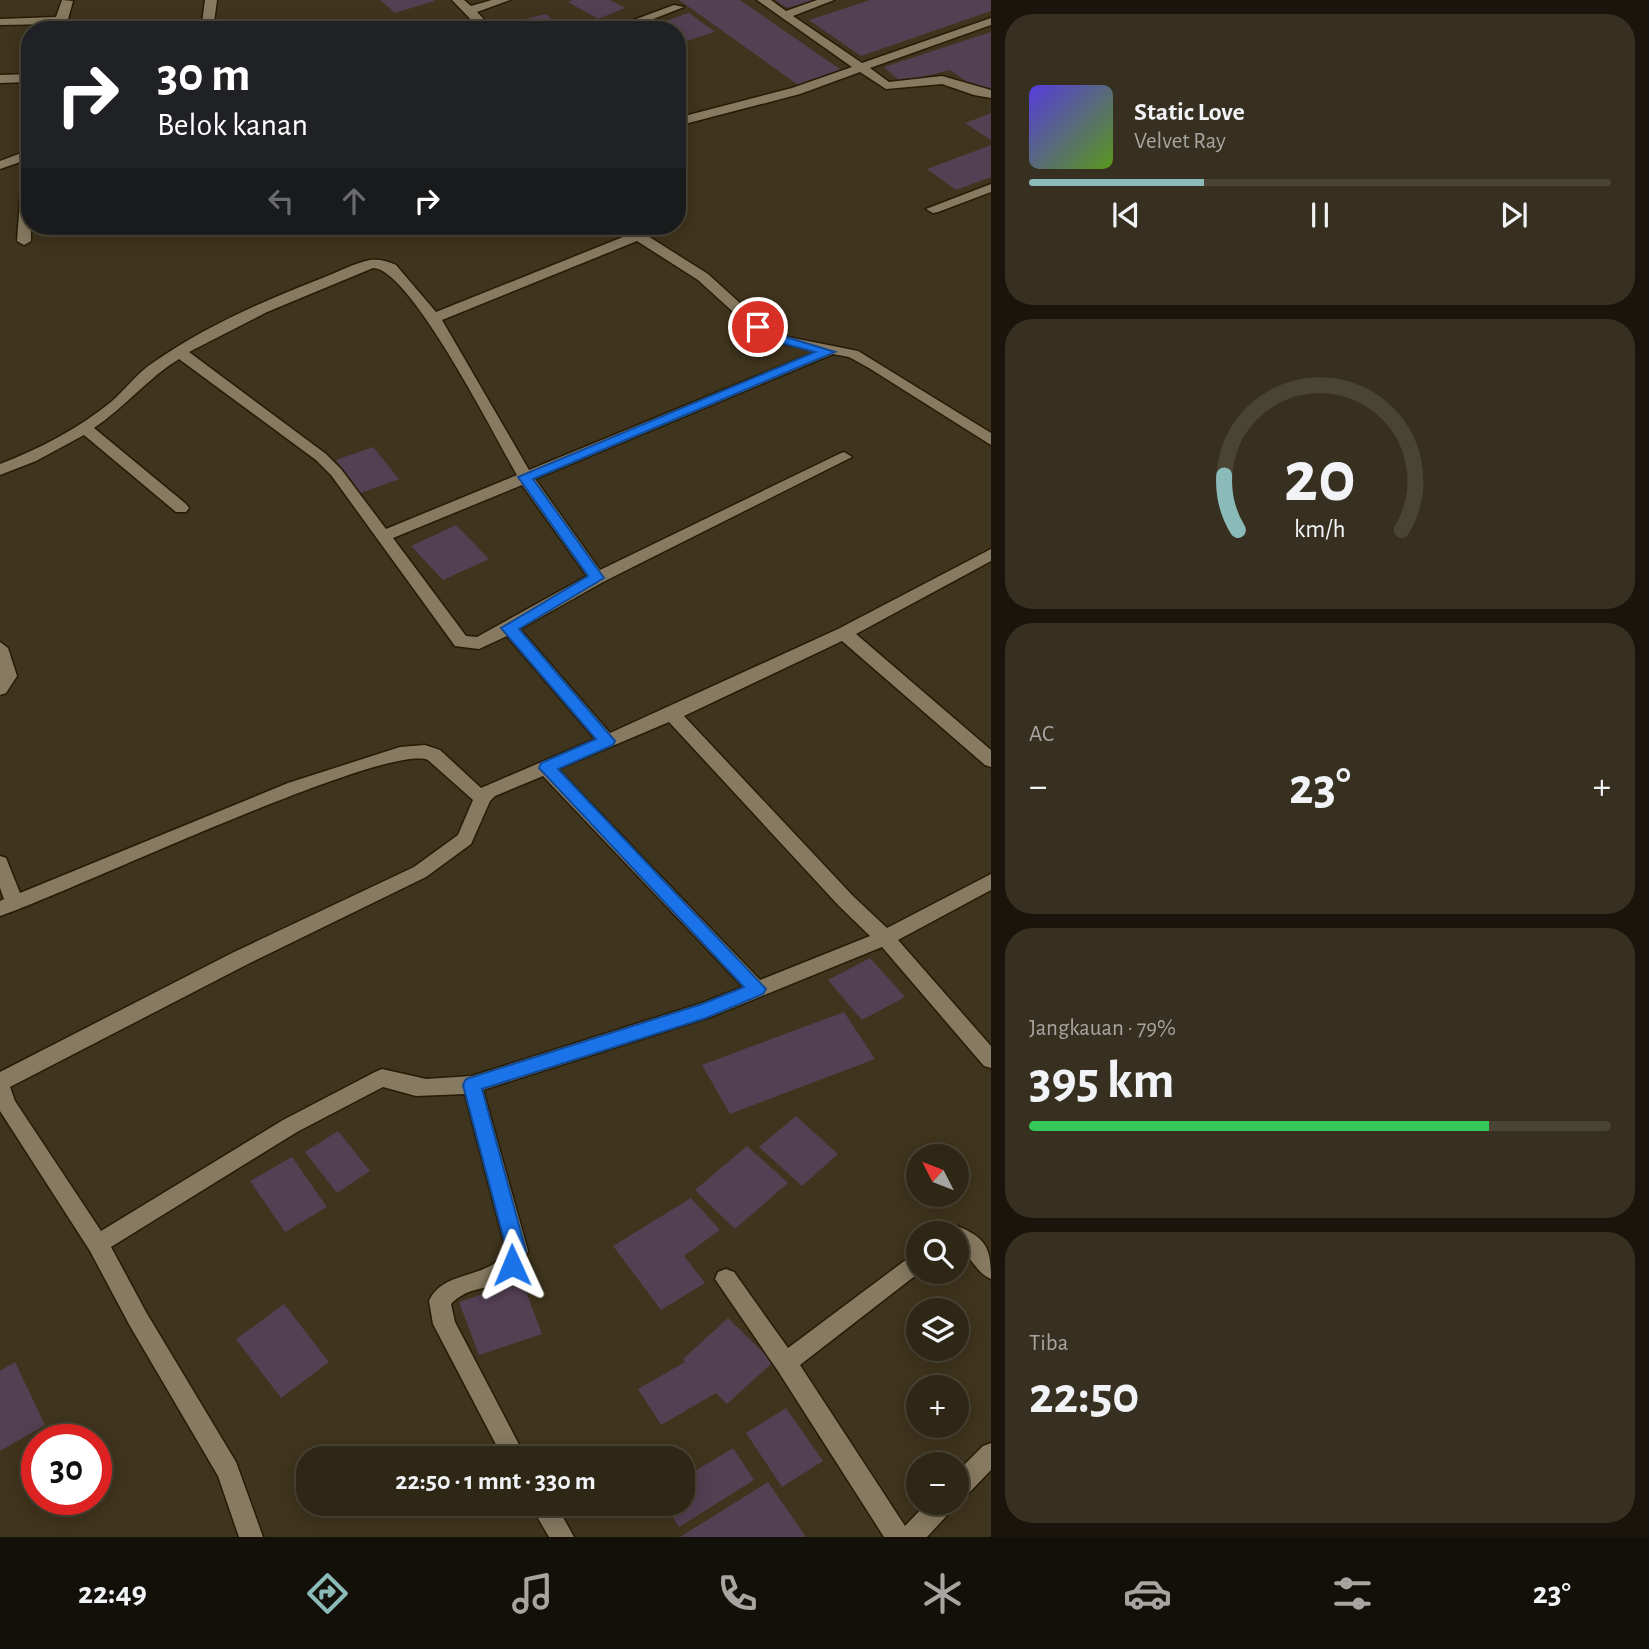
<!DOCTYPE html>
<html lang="id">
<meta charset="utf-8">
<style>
body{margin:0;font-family:"Alegreya Sans",sans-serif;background:#372f1f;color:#f1f3f6;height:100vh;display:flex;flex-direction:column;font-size:26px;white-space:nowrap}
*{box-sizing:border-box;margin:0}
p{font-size:23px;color:#a7a5a1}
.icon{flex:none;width:38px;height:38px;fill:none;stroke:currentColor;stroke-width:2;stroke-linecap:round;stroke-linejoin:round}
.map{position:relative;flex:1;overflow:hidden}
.side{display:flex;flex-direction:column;gap:14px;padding:14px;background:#1a150c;width:658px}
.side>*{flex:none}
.guide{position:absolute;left:21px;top:21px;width:665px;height:214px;border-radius:28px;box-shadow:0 4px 18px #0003,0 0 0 2px #4a4435;background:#202124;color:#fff;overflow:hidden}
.needle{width:46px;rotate:312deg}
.buttons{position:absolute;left:906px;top:1144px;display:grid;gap:14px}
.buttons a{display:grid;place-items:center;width:63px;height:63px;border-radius:50%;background:#2f2716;box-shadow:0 4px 18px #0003,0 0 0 2px #4a4435;font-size:35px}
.speed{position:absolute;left:21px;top:1424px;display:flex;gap:14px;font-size:35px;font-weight:700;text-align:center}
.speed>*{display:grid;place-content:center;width:91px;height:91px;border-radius:50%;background:#2f2716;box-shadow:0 4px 18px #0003,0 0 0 2px #4a4435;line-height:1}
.speed .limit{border:10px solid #d22;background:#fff;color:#111}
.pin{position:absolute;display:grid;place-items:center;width:60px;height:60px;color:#fff;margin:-30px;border:4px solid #fff;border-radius:50%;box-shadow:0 2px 7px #0007}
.me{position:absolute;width:77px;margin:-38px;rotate:359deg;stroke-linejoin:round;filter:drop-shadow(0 0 5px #0008)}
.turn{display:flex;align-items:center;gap:24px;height:147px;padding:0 21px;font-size:32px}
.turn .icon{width:91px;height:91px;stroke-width:2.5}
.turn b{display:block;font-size:49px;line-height:60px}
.lanes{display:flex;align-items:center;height:66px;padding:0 21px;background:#0003;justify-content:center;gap:35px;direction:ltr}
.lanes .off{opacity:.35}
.big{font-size:52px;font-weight:600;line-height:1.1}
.side .widget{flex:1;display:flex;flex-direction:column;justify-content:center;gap:10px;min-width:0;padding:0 24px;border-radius:28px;background:#372f1f}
.side .dial{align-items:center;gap:0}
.dial svg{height:182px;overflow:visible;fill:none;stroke:#4a4435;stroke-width:7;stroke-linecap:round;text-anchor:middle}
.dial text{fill:#f1f3f6;stroke:none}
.song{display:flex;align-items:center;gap:21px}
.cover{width:84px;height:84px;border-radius:10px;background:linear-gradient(135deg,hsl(250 70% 55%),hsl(90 70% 35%))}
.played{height:7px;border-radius:4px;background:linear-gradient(90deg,#8bbbb9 30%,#4a4435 30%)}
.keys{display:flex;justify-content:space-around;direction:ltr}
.heat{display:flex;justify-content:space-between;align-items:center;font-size:38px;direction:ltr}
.charge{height:10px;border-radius:5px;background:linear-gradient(90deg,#34c759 79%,#4a4435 0)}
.trip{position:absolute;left:296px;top:1446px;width:399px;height:70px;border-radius:28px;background:#2f2716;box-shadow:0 4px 18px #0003,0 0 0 2px #4a4435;font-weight:600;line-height:70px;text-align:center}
.menu{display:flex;height:112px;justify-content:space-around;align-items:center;background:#131009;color:#a7a5a1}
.menu .icon{width:49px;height:49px}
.menu .on{color:#8bbbb9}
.menu b{font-size:32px;color:#f1f3f6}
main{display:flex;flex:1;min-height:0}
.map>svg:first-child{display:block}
.building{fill:#534053}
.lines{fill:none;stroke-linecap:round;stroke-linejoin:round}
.minor-casing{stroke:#261b05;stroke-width:3}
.minor{fill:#877a61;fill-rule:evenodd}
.route{fill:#1a73e8;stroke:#114b97;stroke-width:2}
</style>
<main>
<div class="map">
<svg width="991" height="1537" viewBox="0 0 991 1537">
<rect width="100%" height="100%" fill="#3f341d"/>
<!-- building -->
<g class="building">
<path d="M380 0H434V1L395 13Z"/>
<path d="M573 0H610L625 8 598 19 568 2Z"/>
<path d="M679 0H740L844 72 801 87Z"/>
<path d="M775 0H811V1L787 8Z"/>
<path d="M870 0H991V11L861 56 809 20Z"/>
<path d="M689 13 715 32 677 44V30H652L648 27Z"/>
<path d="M546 14 564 30H500L497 26Z"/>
<path d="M355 20 362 30H316V29Z"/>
<path d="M991 32V89L981 92 950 70 901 82 884 67Z"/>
<path d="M991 113V140L965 123 981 117Z"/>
<path d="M991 145V177L956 190 927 169Z"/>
<path d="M373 447 399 479 361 493 336 460Z"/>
<path d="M456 525 489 559 443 580 411 546Z"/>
<path d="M870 958 905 997 862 1020 828 980Z"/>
<path d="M844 1012 875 1059 730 1114 702 1065Z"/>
<path d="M796 1116 838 1154 802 1186 759 1147Z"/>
<path d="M338 1131 370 1171 337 1193 305 1152Z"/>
<path d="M747 1146 788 1183 735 1229 695 1190Z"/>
<path d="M292 1157 327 1207 285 1232 250 1181Z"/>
<path d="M691 1198 720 1230 684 1256 705 1283 661 1310 613 1246Z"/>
<path d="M522 1281 542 1334 479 1355 459 1302Z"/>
<path d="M284 1304 329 1362 281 1398 236 1339Z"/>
<path d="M728 1318 773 1362 727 1404 716 1393 661 1425 638 1389 685 1362 683 1359Z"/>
<path d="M15 1362 45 1425 0 1451V1371Z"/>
<path d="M786 1408 823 1461 782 1487 746 1433Z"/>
<path d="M733 1448 754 1480 679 1527 664 1503H682V1479Z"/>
<path d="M768 1482 806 1537H680Z"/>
</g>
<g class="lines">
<!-- minor casing -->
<g class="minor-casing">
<g id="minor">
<path d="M62 0 73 1 65 30H53L54 24 0 25V19L56 17Z"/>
<path d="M205 0H217L213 30H201Z"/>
<path d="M452 0H464L471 6 492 0H510L477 12 494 30H481Z"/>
<path d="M757 0H771L786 11 817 0H834L793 16 862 63 991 18V25L870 68 889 82 942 76 991 90V98L974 95 942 84 886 89 860 72 800 94 677 126V118L792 88 852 67Z"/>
<path d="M674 5 684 7 625 30H607Z"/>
<path d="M30 74V82L0 83V75Z"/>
<path d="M30 146 31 241 24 245 17 241 23 161 0 169V161L24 152Z"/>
<path d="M991 184V192L938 212 933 213 926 209Z"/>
<path d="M178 226H191L183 232 178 231Z"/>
<path d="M616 226H632L708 274 763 324 783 336 858 351 991 433V445L869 368 849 357 833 354 535 479 600 570 839 454 844 452 852 457 603 582 520 629 610 733 838 629 991 549V561L856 634 991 750V767L985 765 842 641 684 716 853 896 887 928 991 874V890L898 940 991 1046V1068L984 1066 882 947 713 1016 483 1090 528 1251C505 1301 477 1277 451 1304L455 1322 526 1458H503L433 1324 429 1301C444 1268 490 1281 506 1250L465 1094 416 1096 383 1087 297 1132 111 1247 146 1312 236 1462 263 1537H239L218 1476 130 1326 90 1251 0 1111V1072L232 953 414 867 458 835 473 800 428 760C385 742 65 895 0 916V901L4 899 0 888V856L6 858 20 893 288 783 400 747 425 745 440 750 481 788 595 739 507 636 479 649 455 646 331 475 316 460 179 359C148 378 125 407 94 428L186 504 189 508 186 512H176L84 435 36 461 0 475V464C39 449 78 429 111 402 126 389 137 373 154 362 204 327 263 301 320 279 336 273 354 263 370 260 380 259 387 261 396 265L436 312 628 235ZM637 241 698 280 753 330 774 342 818 351 529 470 442 320ZM373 268C410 268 496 439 517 475L386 529 341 469 326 454 189 352 267 312ZM522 485 587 576 477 637 466 636 393 538ZM669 722 839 906 870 936 760 980 558 769ZM543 776 743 987 702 1003 472 1076 426 1079 382 1069 375 1072 283 1120 101 1231 15 1101 10 1087 246 965 426 877 471 844 490 801 495 796Z"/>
<path d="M0 642 8 648 17 676 6 693 0 695Z"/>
<path d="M957 1226C987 1238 991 1249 991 1279 976 1273 971 1255 957 1247V1234H947L950 1229Z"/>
<path d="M919 1250 920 1272 800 1365 905 1526 927 1503H955L951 1511 927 1537H884L778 1371 715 1279 718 1272 726 1269 734 1272 788 1348Z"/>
<path d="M991 1443V1470L965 1497 957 1501V1472L983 1446Z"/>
<path d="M529 1503H555L574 1537H549Z"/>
</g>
</g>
<!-- minor -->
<use href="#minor" class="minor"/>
</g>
<!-- route -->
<path class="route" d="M753 324H762L783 336 835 352 533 479 604 578 519 629 615 741 613 745 558 769 766 989 763 994 706 1018 482 1089 526 1251 519 1272 512 1274 506 1272 503 1265 507 1251 463 1085 466 1079 702 1004 744 987 539 768 541 763 596 739 501 628 588 576 518 477 815 352 774 341 753 329Z"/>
</svg>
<div class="buttons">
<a><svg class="needle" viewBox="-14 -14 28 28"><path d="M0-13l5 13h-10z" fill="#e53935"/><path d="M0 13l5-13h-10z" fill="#a7a5a1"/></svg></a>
<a><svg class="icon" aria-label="search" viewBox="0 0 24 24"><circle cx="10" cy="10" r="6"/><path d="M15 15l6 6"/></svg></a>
<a><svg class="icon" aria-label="layers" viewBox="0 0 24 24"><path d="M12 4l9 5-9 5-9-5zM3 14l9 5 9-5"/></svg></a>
<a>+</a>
<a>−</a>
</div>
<div class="speed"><div class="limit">30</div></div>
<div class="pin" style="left:758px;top:327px;background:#d93025"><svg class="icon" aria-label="arrive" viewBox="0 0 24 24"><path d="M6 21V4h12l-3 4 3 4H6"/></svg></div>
<svg class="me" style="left:512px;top:1265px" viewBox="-20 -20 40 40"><path d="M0-17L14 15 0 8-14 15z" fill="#1a73e8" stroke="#fff" stroke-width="4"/></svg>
<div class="trip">22:50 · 1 mnt · 330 m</div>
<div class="guide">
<div class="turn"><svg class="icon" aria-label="right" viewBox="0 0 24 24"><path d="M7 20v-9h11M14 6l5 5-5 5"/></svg><div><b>30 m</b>Belok kanan</div></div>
<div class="lanes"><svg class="icon off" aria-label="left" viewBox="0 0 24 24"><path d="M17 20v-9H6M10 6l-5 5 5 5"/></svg><svg class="icon off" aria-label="ahead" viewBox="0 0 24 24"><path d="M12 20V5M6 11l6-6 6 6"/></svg><svg class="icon" aria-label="right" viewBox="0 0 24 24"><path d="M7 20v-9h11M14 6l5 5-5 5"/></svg></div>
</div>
</div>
<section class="side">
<div class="widget">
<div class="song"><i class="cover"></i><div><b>Static Love</b><p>Velvet Ray</p></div></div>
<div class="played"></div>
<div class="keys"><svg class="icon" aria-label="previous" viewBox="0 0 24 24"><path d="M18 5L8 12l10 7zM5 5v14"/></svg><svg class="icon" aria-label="pause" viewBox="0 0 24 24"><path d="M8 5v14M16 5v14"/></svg><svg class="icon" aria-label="next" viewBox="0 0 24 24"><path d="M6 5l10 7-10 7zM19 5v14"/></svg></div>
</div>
<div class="widget dial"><svg viewBox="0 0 100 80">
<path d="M14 69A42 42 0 1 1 86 69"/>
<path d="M14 69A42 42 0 0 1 8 45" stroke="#8bbbb9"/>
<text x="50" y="56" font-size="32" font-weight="700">20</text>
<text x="50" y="72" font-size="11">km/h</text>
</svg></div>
<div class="widget"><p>AC</p>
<div class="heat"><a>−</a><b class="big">23°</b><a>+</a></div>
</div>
<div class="widget"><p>Jangkauan · 79%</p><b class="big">395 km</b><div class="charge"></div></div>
<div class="widget"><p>Tiba</p><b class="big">22:50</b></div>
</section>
</main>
<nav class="menu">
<b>22:49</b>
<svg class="icon on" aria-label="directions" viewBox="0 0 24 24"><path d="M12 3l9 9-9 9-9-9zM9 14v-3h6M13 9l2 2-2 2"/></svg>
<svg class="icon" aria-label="music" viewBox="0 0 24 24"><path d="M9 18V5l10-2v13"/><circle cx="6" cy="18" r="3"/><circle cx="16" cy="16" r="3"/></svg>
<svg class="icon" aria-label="phone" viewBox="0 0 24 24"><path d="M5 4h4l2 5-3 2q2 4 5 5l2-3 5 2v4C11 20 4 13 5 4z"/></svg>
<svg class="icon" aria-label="climate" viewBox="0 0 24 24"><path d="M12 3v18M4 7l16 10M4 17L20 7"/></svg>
<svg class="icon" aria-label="car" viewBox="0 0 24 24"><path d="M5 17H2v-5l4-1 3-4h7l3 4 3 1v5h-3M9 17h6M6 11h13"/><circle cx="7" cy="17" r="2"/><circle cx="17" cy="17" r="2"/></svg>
<svg class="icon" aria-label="filters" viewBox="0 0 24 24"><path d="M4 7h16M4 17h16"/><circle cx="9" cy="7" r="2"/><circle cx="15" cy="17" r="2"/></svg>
<b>23°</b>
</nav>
